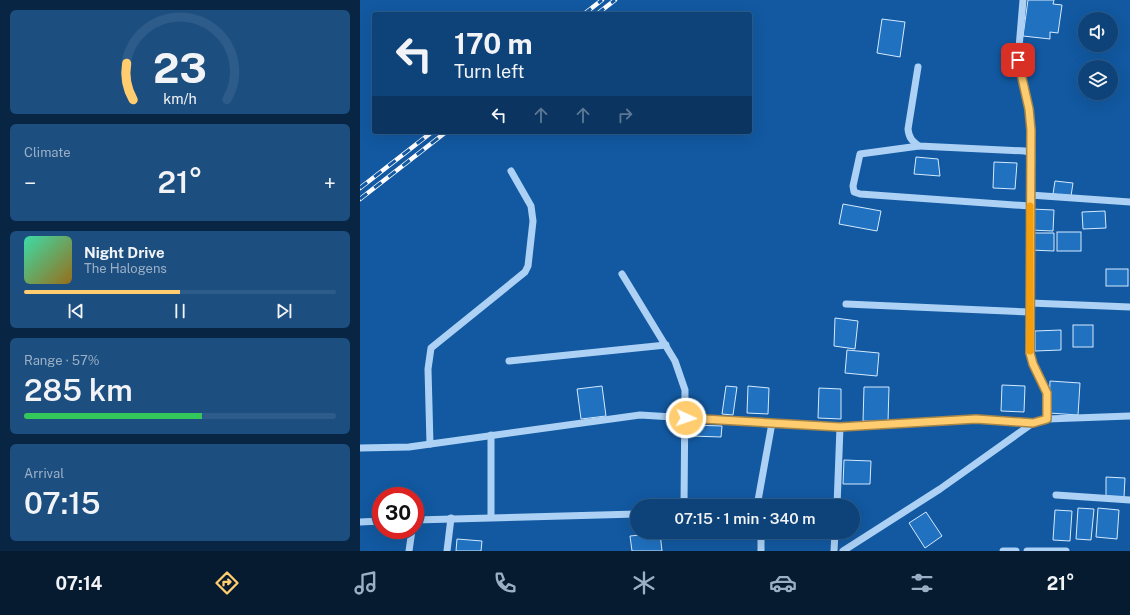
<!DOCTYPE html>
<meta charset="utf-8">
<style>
body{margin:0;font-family:"Public Sans",sans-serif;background:#1c4e80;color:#f1f3f6;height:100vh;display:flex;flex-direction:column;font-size:15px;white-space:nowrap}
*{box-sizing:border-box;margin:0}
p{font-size:13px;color:#9bb0c6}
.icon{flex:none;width:22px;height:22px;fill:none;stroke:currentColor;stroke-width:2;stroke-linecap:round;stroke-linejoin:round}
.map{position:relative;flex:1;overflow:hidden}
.panel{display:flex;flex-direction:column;gap:10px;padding:10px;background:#082543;width:360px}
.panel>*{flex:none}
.banner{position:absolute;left:12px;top:12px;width:380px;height:122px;border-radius:4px;box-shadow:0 4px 16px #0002,0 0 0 1px #2e5c8a;background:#0e4379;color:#f1f3f6;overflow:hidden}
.buttons{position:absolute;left:718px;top:12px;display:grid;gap:8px}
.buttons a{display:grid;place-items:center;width:40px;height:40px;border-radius:50%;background:#0e4379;box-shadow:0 4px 16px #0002,0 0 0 1px #2e5c8a;font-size:20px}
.speed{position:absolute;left:12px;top:487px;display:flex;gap:8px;font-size:20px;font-weight:700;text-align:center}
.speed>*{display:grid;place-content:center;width:52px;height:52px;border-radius:50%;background:#0e4379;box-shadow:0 4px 16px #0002,0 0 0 1px #2e5c8a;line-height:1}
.speed .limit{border:6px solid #d22;background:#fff;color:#111}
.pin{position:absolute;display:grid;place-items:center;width:34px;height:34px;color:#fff;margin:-17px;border-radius:8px;box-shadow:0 2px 6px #0006}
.me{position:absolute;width:44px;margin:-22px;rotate:93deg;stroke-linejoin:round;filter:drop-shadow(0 0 3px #0008)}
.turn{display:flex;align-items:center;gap:14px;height:84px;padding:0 16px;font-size:18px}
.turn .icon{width:52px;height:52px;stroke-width:2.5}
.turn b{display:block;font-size:28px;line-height:34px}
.lanes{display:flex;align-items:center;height:38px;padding:0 16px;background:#0003;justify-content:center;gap:20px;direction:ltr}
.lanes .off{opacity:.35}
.big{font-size:30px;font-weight:600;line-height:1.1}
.panel .tile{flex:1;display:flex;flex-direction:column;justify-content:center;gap:6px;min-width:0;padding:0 14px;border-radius:6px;background:#1c4e80}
.panel .dial{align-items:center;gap:0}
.dial svg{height:104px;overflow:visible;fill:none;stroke:#2e5c8a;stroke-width:7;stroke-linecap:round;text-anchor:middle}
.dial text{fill:#f1f3f6;stroke:none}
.song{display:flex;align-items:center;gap:12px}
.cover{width:48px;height:48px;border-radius:6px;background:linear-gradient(135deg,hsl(160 70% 55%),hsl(40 70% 35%))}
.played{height:4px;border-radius:2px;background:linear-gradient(90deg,#ffcd6f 50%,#2e5c8a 50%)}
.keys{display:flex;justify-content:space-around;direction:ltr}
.heat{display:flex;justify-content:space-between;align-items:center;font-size:22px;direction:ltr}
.charge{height:6px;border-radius:3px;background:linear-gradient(90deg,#34c759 57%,#2e5c8a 0)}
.trip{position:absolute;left:270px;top:499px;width:230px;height:40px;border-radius:20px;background:#0e4379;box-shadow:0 4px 16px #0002,0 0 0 1px #2e5c8a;font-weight:600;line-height:40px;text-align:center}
.dock{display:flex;height:64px;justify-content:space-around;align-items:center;background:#061b30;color:#9bb0c6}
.dock .icon{width:28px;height:28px}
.dock .on{color:#ffcd6f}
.dock b{font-size:18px;color:#f1f3f6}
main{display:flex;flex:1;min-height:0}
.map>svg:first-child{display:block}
.building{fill:#2071c0;stroke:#d5eafe}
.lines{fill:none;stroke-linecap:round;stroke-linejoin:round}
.minor{stroke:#acd1f5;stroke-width:7}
.rail-casing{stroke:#fff;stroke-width:4.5}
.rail{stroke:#1259a1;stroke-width:3;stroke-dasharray:9;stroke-linecap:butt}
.route-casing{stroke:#a68548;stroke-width:10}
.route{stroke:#ffcd6f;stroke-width:7}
.slow{stroke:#f59e0b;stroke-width:7}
</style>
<main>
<section class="panel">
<div class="tile dial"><svg viewBox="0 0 100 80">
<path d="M14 69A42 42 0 1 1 86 69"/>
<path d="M14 69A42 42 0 0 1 9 41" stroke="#ffcd6f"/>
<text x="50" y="56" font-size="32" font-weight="700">23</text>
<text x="50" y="72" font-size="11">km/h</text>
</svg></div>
<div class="tile"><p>Climate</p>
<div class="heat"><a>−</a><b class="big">21°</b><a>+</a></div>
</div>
<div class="tile">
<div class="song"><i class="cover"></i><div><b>Night Drive</b><p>The Halogens</p></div></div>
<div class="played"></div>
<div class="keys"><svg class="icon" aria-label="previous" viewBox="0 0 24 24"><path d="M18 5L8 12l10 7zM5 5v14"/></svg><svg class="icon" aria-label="pause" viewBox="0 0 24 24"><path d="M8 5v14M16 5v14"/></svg><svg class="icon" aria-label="next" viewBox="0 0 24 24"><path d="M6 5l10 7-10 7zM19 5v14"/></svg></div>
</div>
<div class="tile"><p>Range · 57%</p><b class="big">285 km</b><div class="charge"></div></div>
<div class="tile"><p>Arrival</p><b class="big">07:15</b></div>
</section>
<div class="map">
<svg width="770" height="551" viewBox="0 0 770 551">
<rect width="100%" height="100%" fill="#1259a1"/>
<!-- building -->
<g class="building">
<path d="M668 0H694L693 4 702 5 698 33 690 32V39L663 36Z"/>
<path d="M522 19 545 22 540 57 517 53Z"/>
<path d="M556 157 578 159 580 176 554 174Z"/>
<path d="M634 162 657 163 655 189 633 188Z"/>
<path d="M695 181 713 183 711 196 693 194Z"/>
<path d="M483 204 521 211 517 231 479 224Z"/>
<path d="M671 209 694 210 693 231 670 230Z"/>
<path d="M745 211 746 228 723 229 722 212Z"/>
<rect x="697" y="232" width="24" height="19"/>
<path d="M671 233H694V251L670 250Z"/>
<rect x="746" y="269" width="22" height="17"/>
<path d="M475 318 498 321 495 349 474 346Z"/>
<rect x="713" y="325" width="20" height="22"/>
<path d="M701 330V350L675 351V331Z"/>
<path d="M487 350 519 353 517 376 485 373Z"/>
<path d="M690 381 720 383 718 415 689 413Z"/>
<path d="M642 385 665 386 664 412 641 411Z"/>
<path d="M242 386 246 416 221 419 217 389Z"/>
<path d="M366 386 377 387 373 415 362 414Z"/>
<path d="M388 386 409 388 408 414 387 413Z"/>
<path d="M504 387H529L528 422 503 421Z"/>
<path d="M459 388 481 389V419L458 418Z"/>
<path d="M332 425 362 426 361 437 331 436Z"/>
<path d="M484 460 511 461 510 484H483Z"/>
<path d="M746 477 765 478 764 497 746 496Z"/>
<path d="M718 508 734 509 731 540 716 539Z"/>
<path d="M738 508 759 510 757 539 736 537Z"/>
<path d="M695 510 712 511 710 541 693 540Z"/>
<path d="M566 512 582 536 565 548 549 523Z"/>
<path d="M300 533 302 551H272L270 536Z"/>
<path d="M97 539 122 541 121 551H96Z"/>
</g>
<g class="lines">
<!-- minor -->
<g class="minor">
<path d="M663 0 658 60 669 109 671 130 670 153"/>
<path d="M558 67 548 129C549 138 552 141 559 146L665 151 670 153 672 155 670 206V353L673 364 687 393V419"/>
<path d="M559 146 500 154 493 186 494 192 500 194 670 206"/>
<path d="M670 195 770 202"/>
<path d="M262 274 315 361 325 390 324 506"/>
<path d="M670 303 770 307"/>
<path d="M486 304 670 312"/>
<path d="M149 361 306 345"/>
<path d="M131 435V517"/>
<path d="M70 444 68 369 71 348 165 272 168 266 173 221 171 206 151 171"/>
<path d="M0 448 49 447 280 415 480 427 616 419 673 423 687 419 770 416"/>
<path d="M696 495 770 500"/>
<path d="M397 506 412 423"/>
<path d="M477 506 480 427"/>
<path d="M55 520 277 514"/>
<path d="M0 522 21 521"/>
<path d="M49 551 52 530"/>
<path d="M87 551 91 518"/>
<path d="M401 551V532"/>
<path d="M474 551 475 532"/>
<path d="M483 551 580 489 673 423"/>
<path d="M643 551H656"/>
<path d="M667 551H706"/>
</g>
<!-- rail casing -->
<g class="rail-casing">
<g id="rail">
<path d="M224 14 242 0"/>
<path d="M237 14 255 0"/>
<path d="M0 188 72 132"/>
<path d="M0 199 86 132"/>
</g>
</g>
<!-- rail -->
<use href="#rail" class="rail"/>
</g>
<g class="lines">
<!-- route casing -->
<g class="route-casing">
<path id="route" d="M326 418 480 427 616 419 673 423 687 419V393L673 364 670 353 671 130 669 109 658 60"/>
</g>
<!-- route -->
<use href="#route" class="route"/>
<!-- slow -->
<path class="slow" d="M670 206V351"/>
</g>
</svg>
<div class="buttons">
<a><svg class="icon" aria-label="sound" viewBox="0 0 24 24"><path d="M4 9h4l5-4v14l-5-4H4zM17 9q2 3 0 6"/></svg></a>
<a><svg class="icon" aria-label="layers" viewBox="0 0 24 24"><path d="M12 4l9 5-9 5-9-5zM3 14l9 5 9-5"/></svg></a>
</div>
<div class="speed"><div class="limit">30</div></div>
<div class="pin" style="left:658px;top:60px;background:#d93025"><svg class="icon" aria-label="arrive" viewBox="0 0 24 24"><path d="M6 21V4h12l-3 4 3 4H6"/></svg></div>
<svg class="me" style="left:326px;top:418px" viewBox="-20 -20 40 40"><circle r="17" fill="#ffcd6f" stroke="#fff" stroke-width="3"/><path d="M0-11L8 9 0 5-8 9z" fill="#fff"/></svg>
<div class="trip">07:15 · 1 min · 340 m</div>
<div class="banner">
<div class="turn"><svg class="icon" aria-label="left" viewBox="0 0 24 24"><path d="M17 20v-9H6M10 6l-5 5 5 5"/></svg><div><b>170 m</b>Turn left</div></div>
<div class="lanes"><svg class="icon" aria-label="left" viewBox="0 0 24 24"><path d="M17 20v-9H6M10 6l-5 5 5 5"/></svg><svg class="icon off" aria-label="ahead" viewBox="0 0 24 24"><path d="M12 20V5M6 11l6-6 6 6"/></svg><svg class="icon off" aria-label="ahead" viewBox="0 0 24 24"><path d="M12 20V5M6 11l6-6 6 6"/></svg><svg class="icon off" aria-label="right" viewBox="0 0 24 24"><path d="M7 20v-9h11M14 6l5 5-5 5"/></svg></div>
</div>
</div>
</main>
<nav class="dock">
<b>07:14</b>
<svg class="icon on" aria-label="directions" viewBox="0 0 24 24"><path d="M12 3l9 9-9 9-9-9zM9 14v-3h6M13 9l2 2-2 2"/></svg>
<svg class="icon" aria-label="music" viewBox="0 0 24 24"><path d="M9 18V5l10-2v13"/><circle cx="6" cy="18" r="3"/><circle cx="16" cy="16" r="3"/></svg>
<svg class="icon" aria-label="phone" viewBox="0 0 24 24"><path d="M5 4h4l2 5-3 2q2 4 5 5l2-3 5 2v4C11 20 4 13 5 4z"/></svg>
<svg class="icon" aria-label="climate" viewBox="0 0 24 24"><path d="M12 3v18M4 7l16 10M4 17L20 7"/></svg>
<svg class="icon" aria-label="car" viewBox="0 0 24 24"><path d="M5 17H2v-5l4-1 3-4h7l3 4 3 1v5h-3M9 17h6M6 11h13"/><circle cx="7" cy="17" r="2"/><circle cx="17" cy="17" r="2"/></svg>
<svg class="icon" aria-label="filters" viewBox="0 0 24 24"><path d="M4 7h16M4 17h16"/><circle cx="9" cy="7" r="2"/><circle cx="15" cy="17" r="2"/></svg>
<b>21°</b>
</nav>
